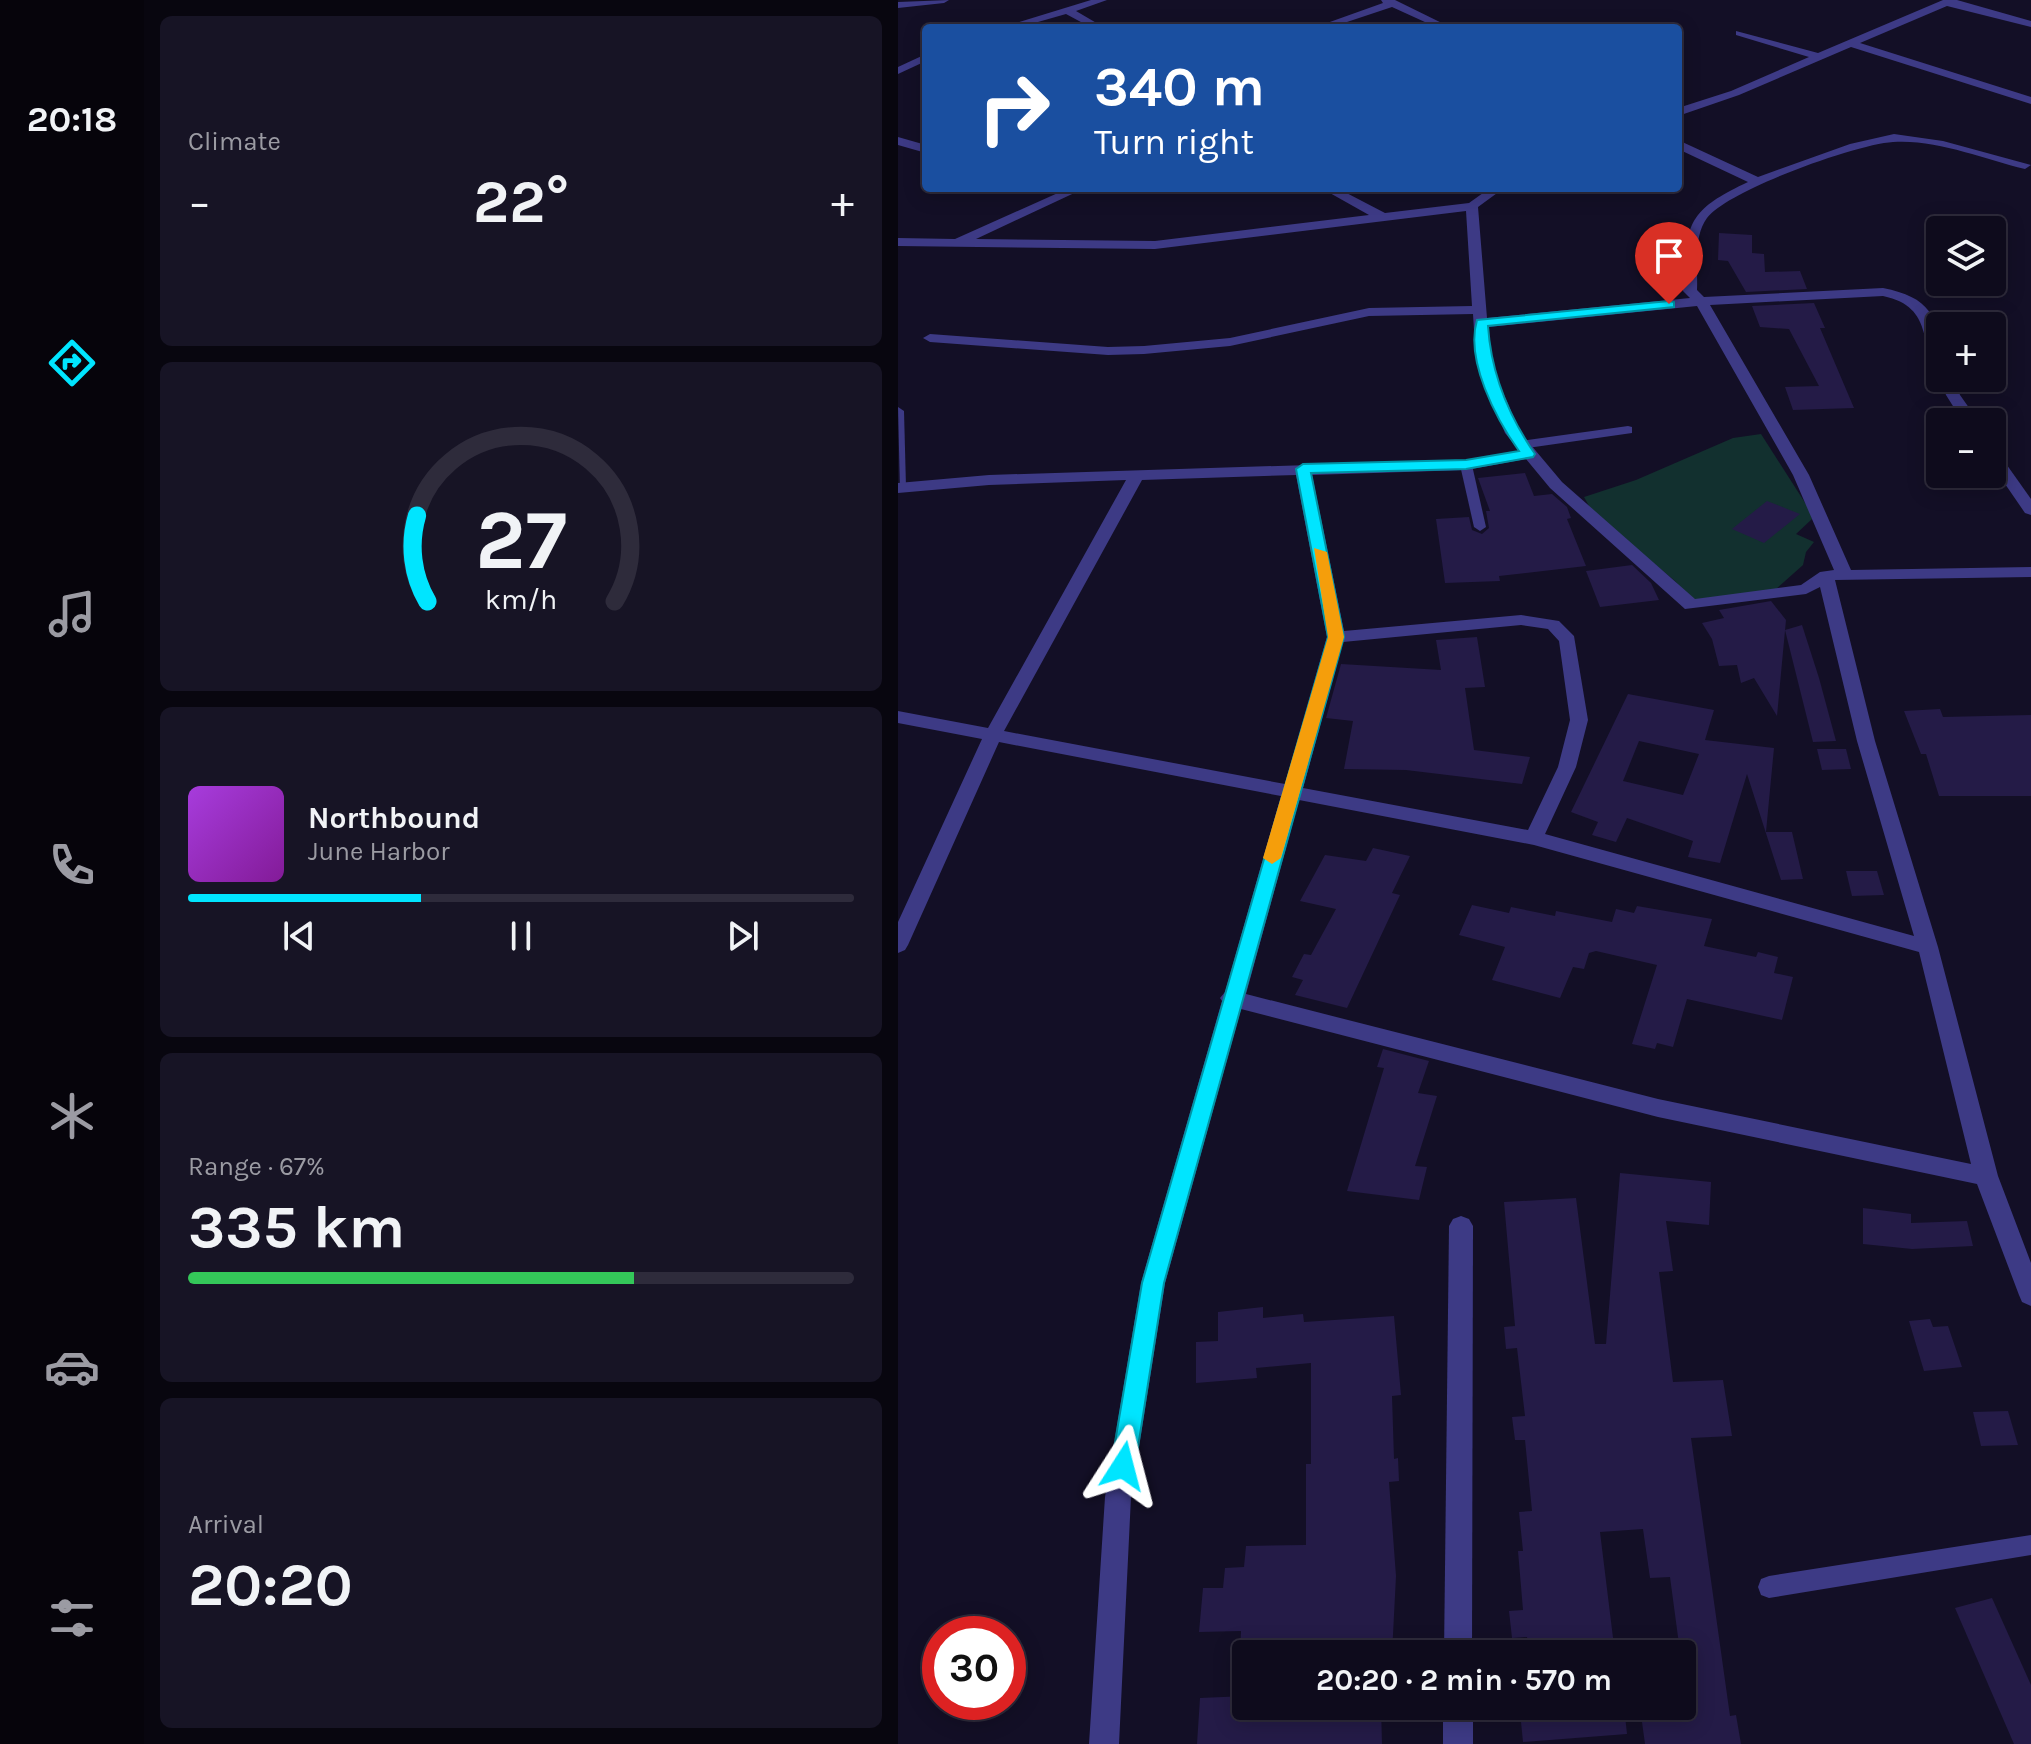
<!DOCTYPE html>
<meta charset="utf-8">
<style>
body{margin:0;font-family:Karla,sans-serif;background:#171425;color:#f1f3f6;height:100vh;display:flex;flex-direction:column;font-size:30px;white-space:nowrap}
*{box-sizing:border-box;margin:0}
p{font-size:26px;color:#9b9ba3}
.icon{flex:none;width:44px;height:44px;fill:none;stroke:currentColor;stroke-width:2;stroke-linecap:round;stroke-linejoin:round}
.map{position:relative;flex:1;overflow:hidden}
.drawer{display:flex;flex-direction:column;gap:16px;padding:16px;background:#08060f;width:754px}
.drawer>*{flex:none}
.hud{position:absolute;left:24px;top:24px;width:760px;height:168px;border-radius:8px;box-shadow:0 4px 20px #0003,0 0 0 2px #2e2b3b;background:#1a4fa0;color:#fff;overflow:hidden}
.controls{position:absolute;left:1028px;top:216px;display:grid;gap:16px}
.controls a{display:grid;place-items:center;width:80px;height:80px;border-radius:8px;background:#0e0b1c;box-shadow:0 4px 20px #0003,0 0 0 2px #2e2b3b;font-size:40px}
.speed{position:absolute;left:24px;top:1616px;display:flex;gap:16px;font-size:40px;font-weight:700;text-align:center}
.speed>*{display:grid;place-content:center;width:104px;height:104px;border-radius:50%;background:#0e0b1c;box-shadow:0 4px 20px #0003,0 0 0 2px #2e2b3b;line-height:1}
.speed .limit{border:12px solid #d22;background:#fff;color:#111}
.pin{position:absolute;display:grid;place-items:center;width:68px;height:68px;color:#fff;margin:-82px -34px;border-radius:50% 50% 50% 0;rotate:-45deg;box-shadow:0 0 8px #0007}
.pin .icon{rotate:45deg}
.me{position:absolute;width:88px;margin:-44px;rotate:9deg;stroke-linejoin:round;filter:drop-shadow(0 0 6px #0008)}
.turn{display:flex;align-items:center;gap:28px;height:168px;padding:0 40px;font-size:36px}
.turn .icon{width:104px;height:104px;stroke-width:2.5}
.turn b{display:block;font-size:56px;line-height:68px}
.big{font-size:60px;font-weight:700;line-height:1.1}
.drawer .tile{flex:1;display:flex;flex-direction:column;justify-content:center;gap:12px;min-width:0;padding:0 28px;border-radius:12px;background:#171425}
.drawer .dial{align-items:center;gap:0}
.dial svg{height:208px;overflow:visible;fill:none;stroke:#2e2b3b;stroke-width:7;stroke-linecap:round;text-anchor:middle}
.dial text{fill:#f1f3f6;stroke:none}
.song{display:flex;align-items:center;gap:24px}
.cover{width:96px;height:96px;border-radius:12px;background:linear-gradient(135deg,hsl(280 70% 55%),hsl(290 70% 35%))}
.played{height:8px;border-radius:4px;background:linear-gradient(90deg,#00e5ff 35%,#2e2b3b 35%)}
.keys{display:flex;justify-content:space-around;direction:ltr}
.heat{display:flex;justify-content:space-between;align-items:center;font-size:44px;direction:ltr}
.charge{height:12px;border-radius:6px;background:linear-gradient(90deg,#34c759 67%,#2e2b3b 0)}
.trip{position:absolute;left:334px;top:1640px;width:464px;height:80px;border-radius:8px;background:#0e0b1c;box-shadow:0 4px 20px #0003,0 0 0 2px #2e2b3b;font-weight:700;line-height:80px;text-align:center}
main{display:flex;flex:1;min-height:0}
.tabs{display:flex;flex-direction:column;width:144px;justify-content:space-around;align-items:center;background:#06040b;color:#9b9ba3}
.tabs .icon{width:56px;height:56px}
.tabs .active{color:#00e5ff}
.tabs b{font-size:36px;color:#f1f3f6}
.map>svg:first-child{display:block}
.green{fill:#12302f}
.building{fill:#241b47;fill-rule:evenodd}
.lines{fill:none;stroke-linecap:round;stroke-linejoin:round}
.service{fill:#3d3a85;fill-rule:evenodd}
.minor{fill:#3d3a85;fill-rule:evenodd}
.route{fill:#00e5ff;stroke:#0095a6;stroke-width:2}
.slow{fill:#f59e0b}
</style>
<main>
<nav class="tabs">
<b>20:18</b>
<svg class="icon active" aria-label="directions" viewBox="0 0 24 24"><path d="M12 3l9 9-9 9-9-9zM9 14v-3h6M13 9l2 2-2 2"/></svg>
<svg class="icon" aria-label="music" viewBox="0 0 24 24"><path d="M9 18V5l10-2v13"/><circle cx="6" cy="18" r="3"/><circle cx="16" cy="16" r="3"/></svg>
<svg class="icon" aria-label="phone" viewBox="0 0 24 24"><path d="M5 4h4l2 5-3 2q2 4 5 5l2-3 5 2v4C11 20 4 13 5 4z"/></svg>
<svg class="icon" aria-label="climate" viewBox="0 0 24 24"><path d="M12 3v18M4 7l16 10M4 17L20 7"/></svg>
<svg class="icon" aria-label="car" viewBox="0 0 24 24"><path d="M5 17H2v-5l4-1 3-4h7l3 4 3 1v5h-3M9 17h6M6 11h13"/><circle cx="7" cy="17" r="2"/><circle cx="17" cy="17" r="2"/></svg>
<svg class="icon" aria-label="filters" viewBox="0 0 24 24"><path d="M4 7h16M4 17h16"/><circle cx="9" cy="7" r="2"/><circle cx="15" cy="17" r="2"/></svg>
</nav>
<section class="drawer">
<div class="tile"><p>Climate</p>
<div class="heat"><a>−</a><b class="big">22°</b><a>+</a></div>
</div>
<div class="tile dial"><svg viewBox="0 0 100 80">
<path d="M14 69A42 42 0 1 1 86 69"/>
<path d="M14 69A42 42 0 0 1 10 36" stroke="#00e5ff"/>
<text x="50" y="56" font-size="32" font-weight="700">27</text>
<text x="50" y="72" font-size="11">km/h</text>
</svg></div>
<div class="tile">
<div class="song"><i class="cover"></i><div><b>Northbound</b><p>June Harbor</p></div></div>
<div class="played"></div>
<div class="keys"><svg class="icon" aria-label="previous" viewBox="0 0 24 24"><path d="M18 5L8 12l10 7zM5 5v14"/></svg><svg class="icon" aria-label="pause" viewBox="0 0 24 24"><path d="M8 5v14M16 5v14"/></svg><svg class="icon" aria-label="next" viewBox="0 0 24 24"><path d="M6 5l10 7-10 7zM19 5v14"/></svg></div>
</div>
<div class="tile"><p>Range · 67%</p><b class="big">335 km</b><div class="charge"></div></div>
<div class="tile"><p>Arrival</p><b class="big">20:20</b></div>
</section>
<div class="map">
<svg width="1133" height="1744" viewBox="0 0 1133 1744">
<rect width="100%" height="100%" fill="#130f26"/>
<!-- green -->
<path class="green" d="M863 434 911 509 914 519 898 534 916 542 908 552 905 565 877 590 793 600 777 581 695 513 686 497 738 480 835 438Z"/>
<!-- building -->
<g class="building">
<path d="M821 233 854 235V253L866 254 867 272 902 271 909 289 848 292 830 261 820 260Z"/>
<path d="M916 303 927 328H922L956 408 895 410 887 387 921 386 891 329 862 327 854 306Z"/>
<path d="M627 473 636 496 654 494 669 507 673 518 669 519 688 566 601 576 602 581 547 583 538 519 571 517 574 530 584 534 591 528 588 511H592L580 478Z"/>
<path d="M869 501 902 514 866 543 834 529Z"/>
<path d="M734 565 753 583 761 600 702 607 688 571Z"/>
<path d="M873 601 888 620 879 716 856 678 843 683 839 665 821 666 814 639 804 623 826 618 821 610Z"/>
<path d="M904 625 921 678 938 741 915 742 887 630Z"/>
<path d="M579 637 587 687 567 688 576 750 632 757 624 784 508 770 446 769 455 721 428 718 443 664 543 670 538 640Z"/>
<path d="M730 694 816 710 807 740 876 748 868 832H894L905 879 883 880 849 774 822 863 790 857 795 841 729 818 718 842 694 835 700 822 673 812ZM741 741 801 754 785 795 725 781Z"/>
<path d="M1042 709 1045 717 1133 715V796H1041L1028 754H1023L1006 711Z"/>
<path d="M919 749H948L953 769 924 770Z"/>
<path d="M475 848 512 856 494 893 502 895 449 1008 397 995 405 980 394 977 406 954 413 955 438 909 402 901 427 855 468 861Z"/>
<path d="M948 871H979L986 895 954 896Z"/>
<path d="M574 905 611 913 613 907 657 916 658 911 714 922 718 909 736 913 739 906 814 919 806 946 858 957 860 952 880 957 876 973 895 977 884 1020 789 999 775 1047 759 1043 757 1049 734 1044 759 965 698 951 691 953 686 969 675 967 662 998 594 980 607 947 561 935Z"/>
<path d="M485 1049 531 1061 520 1093 539 1096 517 1166 529 1167 521 1200 449 1191 486 1068 479 1067Z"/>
<path d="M722 1173 813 1182 811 1225 768 1221 775 1271 761 1272 775 1382 825 1380 834 1436 793 1438 832 1716 838 1715 843 1744H747L744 1722 791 1719 772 1577 752 1578 745 1529 702 1532 717 1654H631L629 1637 614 1638 611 1611 625 1610 620 1551H625L621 1512 634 1511 627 1440H617L614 1417 627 1416 619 1348 608 1349 606 1327 617 1326 606 1202 678 1198 697 1344H708Z"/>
<path d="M965 1208 1013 1214V1223L1069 1221 1075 1246 1014 1249 965 1244Z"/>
<path d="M365 1307V1318L405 1314 406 1322 496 1316 503 1395 494 1396 496 1459 500 1458 501 1481 491 1482 498 1576 494 1654H342L343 1631 301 1632 305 1588H325L327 1568 346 1567 348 1546 408 1545V1464H413V1363L358 1368 359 1378 298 1383V1342L320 1341V1312Z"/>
<path d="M1032 1319 1035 1327 1050 1326 1064 1367 1026 1371 1011 1321Z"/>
<path d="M1110 1411 1120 1445 1083 1446 1075 1412Z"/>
<path d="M1094 1598 1133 1685V1744H1116L1057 1608Z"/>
<path d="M348 1696V1706H483L484 1744H299L302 1698Z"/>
<path d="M636 1706H726L729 1734 625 1742 622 1712 636 1711Z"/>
</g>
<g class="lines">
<!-- service -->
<g class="service">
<path d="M0 407 6 411 8 487 2 491Z"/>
<path d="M730 426 734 427V433L623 449 617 445 623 441Z"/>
<path d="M568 461 574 465 588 527 582 531 576 527 562 465Z"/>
<path d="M1133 1535V1555L871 1598 863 1595 860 1587 863 1579 871 1576Z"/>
</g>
<!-- minor -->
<g class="minor">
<path d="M51 0 46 3 0 8V2Z"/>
<path d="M193 0H209L178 11 207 28H194L168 14 119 28H102Z"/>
<path d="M483 0H497L554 28H540L494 7 431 28H415L485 3Z"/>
<path d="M1045 0H1059L1133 21V27L1049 6 962 43 1133 97V104L953 47 841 95 780 116V108L833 91 911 57 838 35V31L920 53Z"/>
<path d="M28 54V61L0 74V67Z"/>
<path d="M996 134 1045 141 1133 165 1127 169C1085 159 1039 139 995 142 959 144 830 190 809 218 795 237 800 268 799 290L806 297 985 288C1031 297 1042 316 1042 361 1018 351 1039 307 985 296L812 305 911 475 953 570 1133 567V577L937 580 977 741 1040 947 1100 1176 1133 1263V1306L1124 1302 1121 1295 1079 1184 760 1117 343 1009 267 1283 233 1497 221 1744H191L207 1497 243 1283 324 1001 322 998 327 992 383 796 101 742 10 945 7 950 0 953V922L84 739 0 723V711L90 728 228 480 91 485 0 493V483L91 475 568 460 622 451 607 433 578 362 575 314 471 316 332 346 246 354 210 355 32 342 25 338 32 334 210 347 246 346 332 338 471 308 574 306 568 211 257 249 0 246V238L57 239 171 188H187L78 239 257 241 471 215 423 188H439L487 213 571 203 592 188H606L580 207 589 318 792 298 785 291C789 225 786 212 850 182L780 149V140L860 177 952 144ZM799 306 895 475 936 570 922 572 903 585 797 599 664 482 622 432 592 362 590 327ZM628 459 652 488 787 609 908 594 922 587 959 741 1016 936 647 834 678 767 690 720 676 636 661 621 623 615 446 631 414 475 568 470ZM398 475 429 637 387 784 106 731 244 480ZM623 625 650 629 661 641 672 720 660 767 630 830 405 788 445 642ZM401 800 636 845 1021 952 1073 1164 760 1099 348 994Z"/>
<path d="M0 137 28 145V153L0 145Z"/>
<path d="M1042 378H1056L1062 395 1081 422H1065L1048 395Z"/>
<path d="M1094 449 1099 451 1133 499V515L1127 513 1094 465Z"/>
<path d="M563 1216 571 1219 575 1226 574 1654H546L551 1226 555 1219Z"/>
<rect x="545" y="1706" width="30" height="38"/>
</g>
</g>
<!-- route -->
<path class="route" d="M771 301 776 302V307L590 326C593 372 610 415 637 454L635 457 568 469 413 473 446 637 266 1283 237 1466 234 1474 225 1477 216 1474 213 1466 244 1283 430 637 398 469 405 464 568 460 621 451C598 419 567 360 579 320Z"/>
<!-- slow -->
<path class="slow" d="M416 548 429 552 446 637 383 858 374 864 365 858 430 637Z"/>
</svg>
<div class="controls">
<a><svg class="icon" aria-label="layers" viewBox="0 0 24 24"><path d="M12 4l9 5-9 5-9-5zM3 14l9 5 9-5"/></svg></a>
<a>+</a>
<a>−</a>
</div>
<div class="speed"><div class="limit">30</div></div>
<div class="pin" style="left:771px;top:304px;background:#d93025"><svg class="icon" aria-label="arrive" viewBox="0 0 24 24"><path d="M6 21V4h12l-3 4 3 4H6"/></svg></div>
<svg class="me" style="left:225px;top:1466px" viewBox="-20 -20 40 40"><path d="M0-17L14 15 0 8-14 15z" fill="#00e5ff" stroke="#fff" stroke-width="4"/></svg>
<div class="trip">20:20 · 2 min · 570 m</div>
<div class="hud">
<div class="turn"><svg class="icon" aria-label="right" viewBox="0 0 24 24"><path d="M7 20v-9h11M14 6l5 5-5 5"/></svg><div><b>340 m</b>Turn right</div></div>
</div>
</div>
</main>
